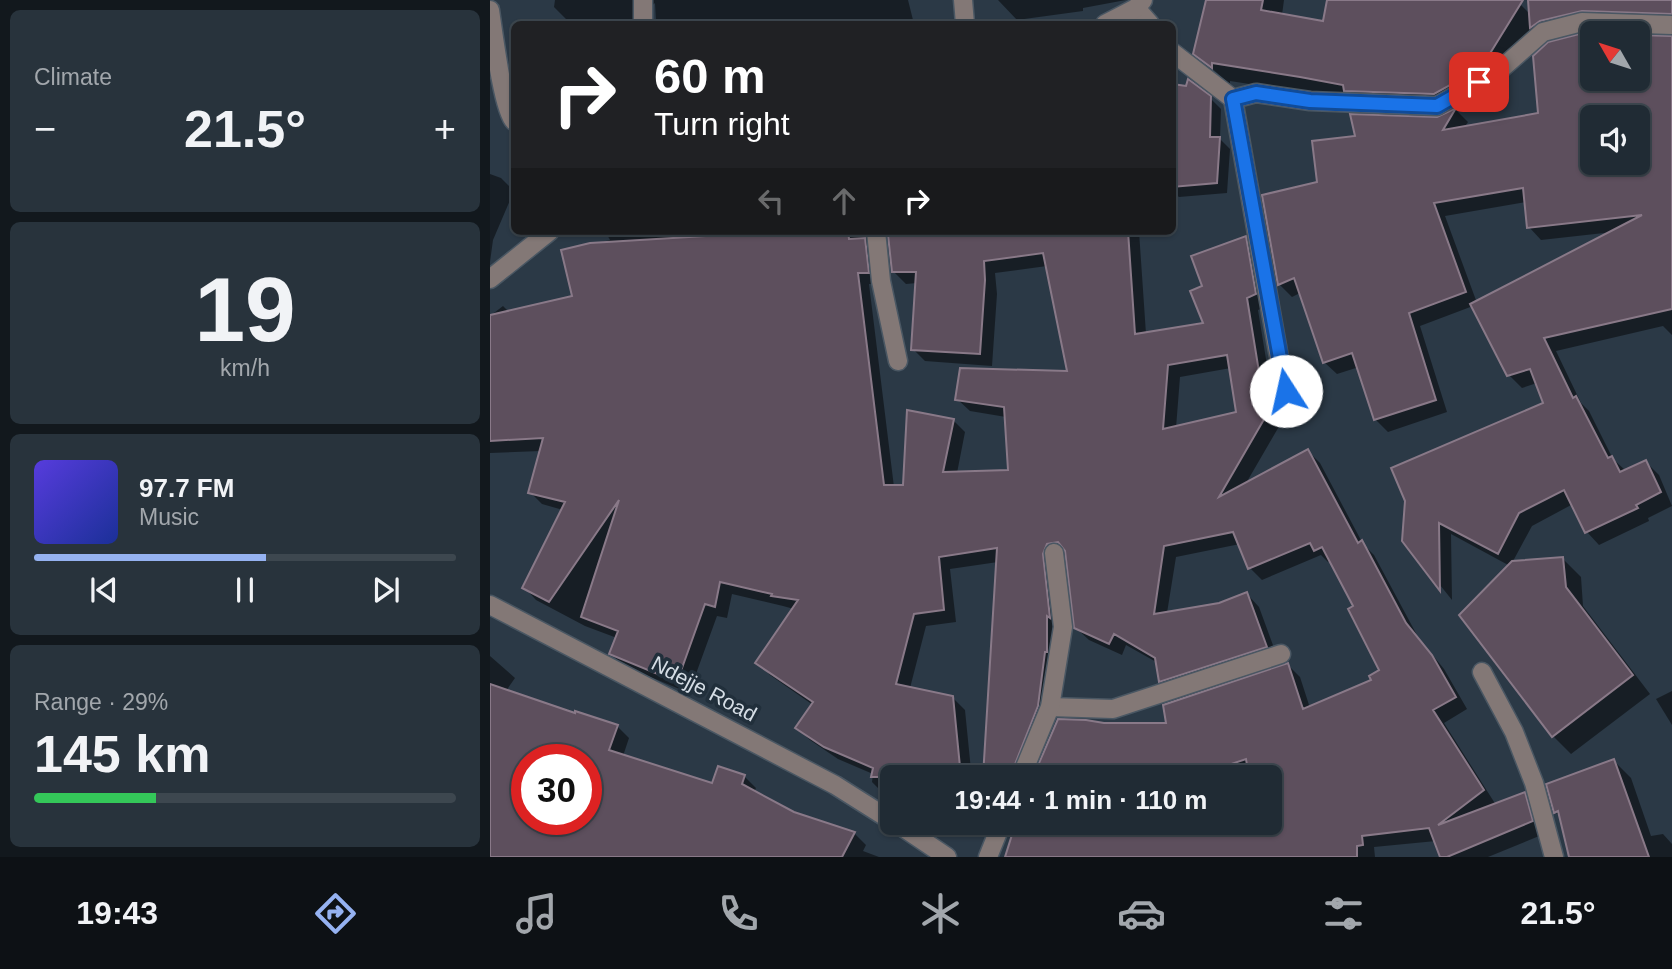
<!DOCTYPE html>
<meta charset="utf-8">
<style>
body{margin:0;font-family:Helvetica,sans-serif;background:#28333c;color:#f1f3f6;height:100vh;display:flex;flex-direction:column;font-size:26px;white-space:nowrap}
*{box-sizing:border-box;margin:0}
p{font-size:23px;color:#a2a7ac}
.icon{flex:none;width:38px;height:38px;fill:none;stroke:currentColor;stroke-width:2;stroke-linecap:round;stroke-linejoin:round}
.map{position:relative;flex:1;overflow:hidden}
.drawer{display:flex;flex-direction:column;gap:10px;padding:10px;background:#12181d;width:490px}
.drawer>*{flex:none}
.guide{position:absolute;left:21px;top:21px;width:665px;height:214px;border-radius:10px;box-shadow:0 2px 5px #0004,0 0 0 2px #3d474f;background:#202124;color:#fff;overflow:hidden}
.needle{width:46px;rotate:309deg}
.fabs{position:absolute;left:1090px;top:21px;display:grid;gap:14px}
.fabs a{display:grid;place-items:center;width:70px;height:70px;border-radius:10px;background:#202b34;box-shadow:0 2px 5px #0004,0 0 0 2px #3d474f;font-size:35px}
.speed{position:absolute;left:21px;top:744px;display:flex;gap:14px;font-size:35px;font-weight:700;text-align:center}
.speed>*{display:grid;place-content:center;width:91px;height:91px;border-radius:50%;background:#202b34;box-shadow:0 2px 5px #0004,0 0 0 2px #3d474f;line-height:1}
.speed .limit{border:10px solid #d22;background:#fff;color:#111}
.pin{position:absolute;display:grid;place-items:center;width:60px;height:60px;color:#fff;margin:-30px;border-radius:14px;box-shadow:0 4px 10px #0006}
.me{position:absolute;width:77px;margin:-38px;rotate:350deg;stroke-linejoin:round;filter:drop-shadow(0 0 5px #0008)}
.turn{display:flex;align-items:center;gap:24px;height:147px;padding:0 28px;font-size:32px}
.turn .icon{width:91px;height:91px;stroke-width:2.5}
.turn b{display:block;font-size:49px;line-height:60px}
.lanes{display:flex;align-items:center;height:66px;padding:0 28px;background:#0003;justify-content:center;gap:35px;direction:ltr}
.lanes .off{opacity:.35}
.big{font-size:52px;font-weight:700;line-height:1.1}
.drawer .card{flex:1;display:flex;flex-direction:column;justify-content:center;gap:10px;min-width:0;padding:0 24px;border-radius:10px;background:#28333c}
.drawer .dial{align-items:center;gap:0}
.dial b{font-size:91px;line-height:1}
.song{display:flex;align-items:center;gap:21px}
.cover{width:84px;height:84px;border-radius:10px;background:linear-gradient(135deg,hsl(250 70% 55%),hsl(230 70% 35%))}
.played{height:7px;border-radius:4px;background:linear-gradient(90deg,#95b2f1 55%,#3d474f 55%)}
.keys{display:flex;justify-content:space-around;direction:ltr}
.heat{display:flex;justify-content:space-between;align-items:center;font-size:38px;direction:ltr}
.charge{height:10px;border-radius:5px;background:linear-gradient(90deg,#34c759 29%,#3d474f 0)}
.trip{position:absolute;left:390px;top:765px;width:402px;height:70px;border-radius:10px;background:#202b34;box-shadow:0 2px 5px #0004,0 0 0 2px #3d474f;font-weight:700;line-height:70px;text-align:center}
.menu{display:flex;height:112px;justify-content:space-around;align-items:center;background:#0d1115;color:#a2a7ac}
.menu .icon{width:49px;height:49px}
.menu .active{color:#95b2f1}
.menu b{font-size:32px;color:#f1f3f6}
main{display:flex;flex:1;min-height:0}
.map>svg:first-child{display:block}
.shadow{fill:#0007;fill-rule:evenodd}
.building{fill:#5d4f5d;stroke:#897988;stroke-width:2;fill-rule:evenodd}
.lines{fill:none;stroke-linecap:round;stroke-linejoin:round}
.minor-casing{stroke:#4a5763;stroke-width:21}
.minor{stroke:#837876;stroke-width:18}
.route-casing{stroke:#114b97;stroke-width:18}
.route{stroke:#1a73e8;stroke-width:12}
.labels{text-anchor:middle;stroke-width:7;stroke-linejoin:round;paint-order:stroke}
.street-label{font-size:21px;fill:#d5dde5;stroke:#212f3b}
</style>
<main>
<section class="drawer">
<div class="card"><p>Climate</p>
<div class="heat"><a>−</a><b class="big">21.5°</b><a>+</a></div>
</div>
<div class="card dial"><b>19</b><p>km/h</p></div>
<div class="card">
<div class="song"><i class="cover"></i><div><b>97.7 FM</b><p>Music</p></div></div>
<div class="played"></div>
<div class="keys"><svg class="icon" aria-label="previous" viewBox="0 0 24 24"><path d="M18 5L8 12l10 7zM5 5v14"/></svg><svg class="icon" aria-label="pause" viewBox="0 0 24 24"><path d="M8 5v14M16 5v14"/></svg><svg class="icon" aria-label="next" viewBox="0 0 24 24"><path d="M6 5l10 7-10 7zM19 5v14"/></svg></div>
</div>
<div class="card"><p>Range · 29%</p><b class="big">145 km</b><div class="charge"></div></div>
</section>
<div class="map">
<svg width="1182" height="857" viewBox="0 0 1182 857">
<rect width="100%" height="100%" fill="#2b3946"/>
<!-- shadow -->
<g class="shadow">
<path d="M65 0H418L424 24H169L166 21 165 3 157 10V24H99L79 22 64 7Z"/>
<path d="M508 0H636L593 8V11L527 20Z"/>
<path d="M717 0H794L792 15 835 23 839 0H1014L1030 4 1041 15 1047 0H1182V25L1044 30 1009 86 966 110 978 122 974 128 1049 114 1093 35H1102V79H1148V37L1182 38V335L1173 326 1066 351 1091 403 1099 411 1123 459 1135 470 1156 462 1169 475 1182 506 1158 518 1159 521 1109 545 1097 532 1083 504 1042 526 1022 563 1073 559 1091 577 1093 606 1160 694 1081 754 1063 736 971 615 1020 566 961 534 962 600 914 540 1055 404 1047 383 1032 388 1019 375 983 306 930 326 957 412 898 432 885 419 869 367 847 374 834 362 810 293 802 297 789 284 868 137 947 119 962 112 874 109 830 95 740 81V84L705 54ZM1100 7 1101 10 1058 21V17ZM1102 117H1148V163H1102ZM1036 202 1039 227 1051 240 1123 232 987 303 955 216Z"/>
<path d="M682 86 720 98 731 109 730 139 740 149 737 193 689 197 682 191Z"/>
<path d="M0 174 11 178 24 191 3 240 0 262Z"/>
<path d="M115 231H649L656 334 716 324 714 287 755 238 768 250 778 306 768 310 782 396 776 398 795 416 755 485 818 451 830 463 873 544 884 555 928 637 954 669 977 709 954 723 1006 805 1034 794 1047 807 1054 834 998 857H952L946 841 884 847 885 857H520L526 827 524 824H518L513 832 491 827 486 822H780V777H545L614 725H678L798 665 810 677 820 708 883 681 891 671 866 607 841 560 838 562 831 555 772 580 760 568 750 544 686 557 677 613 729 605 757 594 769 607 788 659 683 693 671 681 668 663 636 645 632 655 599 640 586 628 577 555 569 556 572 628 536 777H402V796L394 794 382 782 383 774 348 759 320 740 307 728 323 705 280 675 268 663 304 609 293 606 242 594 237 618 227 616 199 693 134 666 121 654 127 638 95 626 46 600 34 587 73 510 52 504 40 492 51 451 0 453V316L13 306 19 312 84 297 97 246 120 240ZM399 232 403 271 416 284 427 283 423 349 435 361 502 366 507 294 505 273 557 266 579 373 467 399 480 411 516 417 520 472 467 473 475 432 463 420 414 486 404 487 379 284H390L392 233ZM741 368 748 413 686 428 690 377ZM508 562 495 770H481L475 710 462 697 420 688 436 626 466 622 460 569Z"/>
<path d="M0 656 25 678 16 691 127 726 139 738 133 756 223 785 254 776 266 788 264 792 303 813 364 833 376 845 373 851 389 857H0ZM37 760H96V819H37Z"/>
<path d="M1182 691V725L1166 699Z"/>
<path d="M1124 761 1141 778 1161 836 1173 834 1182 844V857H1080L1072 818 1065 812Z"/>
</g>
<!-- building -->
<g class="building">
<path d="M716 0H773L771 10 833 21 837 0H1033L991 68 944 94 854 91 853 85 810 77 722 63V68L703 54Z"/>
<path d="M1038 0H1182V14L1092 11 1050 21 1040 28Z"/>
<path d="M1093 33 1102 34V79H1148V35L1182 36V309L1054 338 1083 398 1086 396 1118 458 1122 456 1130 472 1156 460 1171 492 1146 505 1148 508 1095 533 1074 490 1029 513 1008 554 949 523 950 591 912 541 915 501 901 468 1053 403 1040 369 1017 376 980 304 1152 215 1037 228 1033 188 944 203 976 292 919 313 946 400 884 420 862 353 833 363 804 278 788 285 772 195 827 182 822 141 865 136 860 114 947 117 966 108 953 130 1048 113 1043 56 1058 42ZM1102 117H1148V163H1102Z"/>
<path d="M698 79 721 96 720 137H730L727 183 682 187V84L696 86Z"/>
<path d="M297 231H358L359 239 375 238 379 273H368L394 485H413L417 410 464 419 453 472 518 470 514 407 465 400 470 368 577 371 553 253 494 261 495 280 490 354 421 350 426 272H402L398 235 437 231H638L645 334 713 323 700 291 712 286 701 256 756 236 766 294 757 298 771 384 764 386 784 402 729 497 818 449 868 543 872 540 916 623 942 655 966 697 943 710 994 790 948 825 1035 792 1043 821 957 857H950L939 828 872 836 873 845 867 846V857H515L526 822H780V777H759L756 759 703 777H543L568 719 596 720 614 723H676L673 705 798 663 813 709 881 680 879 676 889 670 858 609 863 606 832 547 824 551 820 543 758 569 743 532 674 546 664 614 729 603 757 592 777 647 669 682 665 658 624 634 619 644 584 628 575 551 568 542 557 544 553 554 560 618 557 616V652H555L548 706 520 777H493L507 548 449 557 454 610 424 614 406 684 463 696 471 777H381L383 768 334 747 305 728 323 702 265 663 308 600 281 596 282 594 230 582 225 607 215 604 187 682 119 654 128 631 91 617 129 500 59 602 32 588 75 502 38 493 53 438 0 441V315L82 296 71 250 100 243ZM737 355 746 412 673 429 678 365Z"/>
<path d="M1073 557 1076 587 1143 675 1062 737 969 615 1022 561Z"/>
<path d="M0 684 85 713V711L128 725 119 750 222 783 228 766 255 775 252 784 304 812 365 832 352 857H0ZM37 760H96V819H37Z"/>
<path d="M1124 759 1159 857H1079L1068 811 1064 813 1056 784Z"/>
</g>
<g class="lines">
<!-- minor casing -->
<g class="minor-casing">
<g id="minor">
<path d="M153 0V24"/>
<path d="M473 0 475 24"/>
<path d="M646 8 660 24"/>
<path d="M0 10C3 30 13 111 24 121"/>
<path d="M615 24 646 8 653 0"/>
<path d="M682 52 743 99 766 93 820 101 947 106 1010 70 1053 32 1092 22 1182 25"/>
<path d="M743 99 795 391"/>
<path d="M386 231 391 281 408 361"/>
<path d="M0 279 60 231"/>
<path d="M0 605 345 785 402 821"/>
<path d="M992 672 1024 732 1044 783 1064 857"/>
<path d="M560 707 623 709 791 654"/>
<path d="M531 777 560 707 573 627 564 553"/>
<path d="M405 822 457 857"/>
<path d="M498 857 512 822"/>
</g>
</g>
<!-- minor -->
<use href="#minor" class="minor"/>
</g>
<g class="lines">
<!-- route casing -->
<g class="route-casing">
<path id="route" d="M796 391 743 99 766 93 820 101 947 106 989 82"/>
</g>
<!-- route -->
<use href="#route" class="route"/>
</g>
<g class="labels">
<!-- street labels -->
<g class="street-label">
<text transform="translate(214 689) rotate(28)" y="7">Ndejje Road</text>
</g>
</g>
</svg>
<div class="fabs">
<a><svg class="needle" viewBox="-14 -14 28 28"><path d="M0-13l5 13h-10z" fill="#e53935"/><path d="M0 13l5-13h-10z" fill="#a2a7ac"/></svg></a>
<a><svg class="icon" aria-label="sound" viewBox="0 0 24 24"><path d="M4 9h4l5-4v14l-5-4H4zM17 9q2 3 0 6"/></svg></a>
</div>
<div class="speed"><div class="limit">30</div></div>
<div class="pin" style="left:989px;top:82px;background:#d93025"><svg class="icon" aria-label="arrive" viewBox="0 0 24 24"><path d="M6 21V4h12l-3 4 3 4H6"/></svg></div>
<svg class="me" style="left:796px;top:391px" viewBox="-20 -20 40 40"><circle r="19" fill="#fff"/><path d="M0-13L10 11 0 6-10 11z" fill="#1a73e8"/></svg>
<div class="trip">19:44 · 1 min · 110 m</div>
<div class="guide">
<div class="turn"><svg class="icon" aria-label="right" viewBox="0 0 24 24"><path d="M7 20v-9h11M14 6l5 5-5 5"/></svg><div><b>60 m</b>Turn right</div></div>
<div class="lanes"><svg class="icon off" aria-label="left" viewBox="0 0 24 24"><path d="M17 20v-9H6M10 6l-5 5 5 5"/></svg><svg class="icon off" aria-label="ahead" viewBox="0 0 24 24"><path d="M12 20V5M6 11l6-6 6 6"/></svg><svg class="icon" aria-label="right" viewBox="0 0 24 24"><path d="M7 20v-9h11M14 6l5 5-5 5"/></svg></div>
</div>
</div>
</main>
<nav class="menu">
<b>19:43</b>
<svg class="icon active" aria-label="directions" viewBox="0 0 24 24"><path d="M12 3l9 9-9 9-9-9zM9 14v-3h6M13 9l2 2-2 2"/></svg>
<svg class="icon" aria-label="music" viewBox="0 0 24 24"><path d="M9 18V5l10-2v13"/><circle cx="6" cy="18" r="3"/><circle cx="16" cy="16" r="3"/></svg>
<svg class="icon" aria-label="phone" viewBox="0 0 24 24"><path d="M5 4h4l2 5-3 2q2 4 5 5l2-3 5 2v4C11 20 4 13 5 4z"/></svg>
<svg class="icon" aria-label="climate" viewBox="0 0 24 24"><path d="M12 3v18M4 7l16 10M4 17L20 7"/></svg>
<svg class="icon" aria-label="car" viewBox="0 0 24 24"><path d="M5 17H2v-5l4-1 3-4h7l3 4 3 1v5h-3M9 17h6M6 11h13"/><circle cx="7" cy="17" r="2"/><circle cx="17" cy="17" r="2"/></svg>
<svg class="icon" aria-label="filters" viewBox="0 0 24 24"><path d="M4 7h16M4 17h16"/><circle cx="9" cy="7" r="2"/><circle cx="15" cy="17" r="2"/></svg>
<b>21.5°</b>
</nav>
